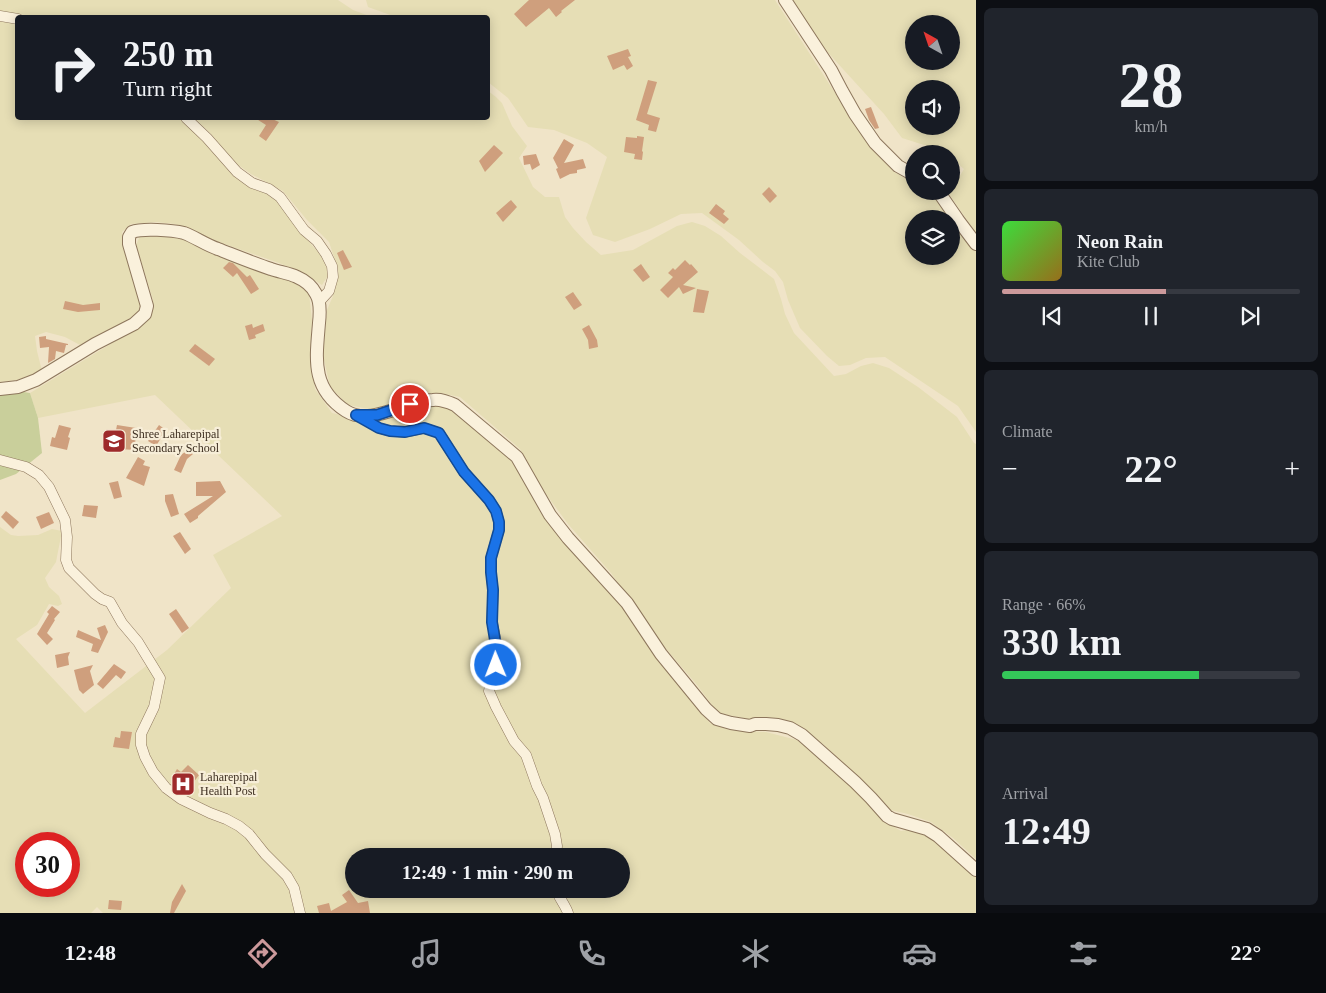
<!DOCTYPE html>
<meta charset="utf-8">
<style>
body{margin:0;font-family:Georgia,serif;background:#20242c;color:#f1f3f6;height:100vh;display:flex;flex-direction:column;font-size:19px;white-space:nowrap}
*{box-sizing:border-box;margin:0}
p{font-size:16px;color:#9ea1a6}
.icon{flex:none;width:28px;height:28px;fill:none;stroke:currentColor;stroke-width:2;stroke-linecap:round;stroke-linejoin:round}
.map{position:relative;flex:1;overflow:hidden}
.sheet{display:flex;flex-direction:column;gap:8px;padding:8px;background:#0d0f14;width:350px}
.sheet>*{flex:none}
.banner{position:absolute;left:15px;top:15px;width:475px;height:105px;border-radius:5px;box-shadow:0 2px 12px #0003;background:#171b24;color:#f1f3f6;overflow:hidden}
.needle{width:32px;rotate:320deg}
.buttons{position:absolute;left:905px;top:15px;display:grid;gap:10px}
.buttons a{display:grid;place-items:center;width:55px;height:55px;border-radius:50%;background:#171b24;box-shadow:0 2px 12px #0003;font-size:25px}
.speed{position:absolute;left:15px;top:832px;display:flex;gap:10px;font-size:25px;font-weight:700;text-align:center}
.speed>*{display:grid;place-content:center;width:65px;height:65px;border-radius:50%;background:#171b24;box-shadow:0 2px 12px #0003;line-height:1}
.speed .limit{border:8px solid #d22;background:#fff;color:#111}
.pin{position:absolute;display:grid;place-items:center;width:42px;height:42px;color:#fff;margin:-21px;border:2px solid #fff;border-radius:50%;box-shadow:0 1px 5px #0007}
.me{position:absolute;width:55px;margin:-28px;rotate:359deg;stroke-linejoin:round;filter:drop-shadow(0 0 4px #0008)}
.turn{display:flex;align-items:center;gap:18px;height:105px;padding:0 25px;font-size:22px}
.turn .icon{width:65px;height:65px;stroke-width:2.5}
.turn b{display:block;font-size:35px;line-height:42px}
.big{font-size:38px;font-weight:700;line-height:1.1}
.sheet .tile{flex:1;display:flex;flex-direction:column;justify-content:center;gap:8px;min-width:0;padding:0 18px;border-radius:8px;background:#20242c}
.sheet .dial{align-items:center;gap:0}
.dial b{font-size:65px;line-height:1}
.song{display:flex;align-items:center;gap:15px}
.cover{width:60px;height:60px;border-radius:8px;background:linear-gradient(135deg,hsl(120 70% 55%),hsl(40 70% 35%))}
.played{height:5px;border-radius:2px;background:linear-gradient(90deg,#cc999b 55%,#363941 55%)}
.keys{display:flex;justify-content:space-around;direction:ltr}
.heat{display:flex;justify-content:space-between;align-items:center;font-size:28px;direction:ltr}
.charge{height:8px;border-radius:4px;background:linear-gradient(90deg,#34c759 66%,#363941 0)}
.trip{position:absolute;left:345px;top:848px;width:285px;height:50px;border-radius:25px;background:#171b24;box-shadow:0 2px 12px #0003;font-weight:700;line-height:50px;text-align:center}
.dock{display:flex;height:80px;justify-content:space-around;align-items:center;background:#090b0e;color:#9ea1a6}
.dock .icon{width:35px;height:35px}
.dock .active{color:#cc999b}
.dock b{font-size:22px;color:#f1f3f6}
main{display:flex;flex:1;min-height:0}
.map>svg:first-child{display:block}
.farmland{fill:#e6deb5;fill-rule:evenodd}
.green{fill:#c9cf9b}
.building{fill:#cf9f7d}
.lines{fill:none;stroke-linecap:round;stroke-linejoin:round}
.minor-casing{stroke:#8d765c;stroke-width:11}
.tertiary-casing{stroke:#8d765c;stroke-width:14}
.minor{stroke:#faf1dc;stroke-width:10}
.tertiary{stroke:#faf1dc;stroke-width:12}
.route-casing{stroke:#114b97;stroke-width:12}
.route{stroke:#1a73e8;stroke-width:9}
.labels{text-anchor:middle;stroke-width:4.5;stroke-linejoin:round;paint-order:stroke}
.poi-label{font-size:12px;fill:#3d2e20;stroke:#f7eed8;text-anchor:start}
</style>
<main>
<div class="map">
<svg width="976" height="913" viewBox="0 0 976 913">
<rect width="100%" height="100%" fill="#f0e4c8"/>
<!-- farmland -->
<g class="farmland">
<path d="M0 0H338L353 10 372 17 29 18 0 11Z"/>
<path d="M366 0H775L850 116 894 172 914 183V191H927L941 205 951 219H914V256H951V220L966 241 976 251V432L958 406 885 357 866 358 850 365 839 366 827 356 800 328 788 300 783 282 775 271 763 262 739 240 702 213 681 214 650 229 615 242 593 235 586 218 607 157 587 143 554 130 528 127 508 98 488 82V18L396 17 368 7Z"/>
<path d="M793 0H976V233L949 194 964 169 951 158V154H946L943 151 902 138 884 114 822 46ZM914 24H951V61H914ZM914 89H951V126H914Z"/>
<path d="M0 21 17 25 18 118H180L227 164 243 183 268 193 281 204 294 224 323 258 329 274 322 285 303 273 279 263 210 239 175 224 156 222 131 224 122 232 123 243 130 264 141 308 136 316 80 345 65 337 46 332 35 336 37 351 42 371 17 380 0 382Z"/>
<path d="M488 91 496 97 502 103 512 126 527 146 519 158 533 187 545 197H559L565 217 573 228 586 242 601 255 633 250 677 226 692 222 705 226 721 236 740 253 774 279 781 299 785 314 794 333 834 376 846 374 861 366 873 363 889 368 918 387 957 417 974 443 976 444V859L953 838 931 822 908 814 890 810 877 795 823 744 791 723 772 718 753 720 718 713 697 685 656 637 611 573 568 524 543 490 520 449 460 397 440 393 418 394 374 410 348 405 330 387 323 355 327 310 333 296 338 269 329 242 307 220 283 191 251 174 234 162 211 134 194 118H488Z"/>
<path d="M158 233 178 236 290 279 309 293 312 320 310 353 315 389 332 413 350 417 433 403 452 407 508 454 616 597 658 660 710 723 729 730 766 732 797 740 815 753 867 799 889 824 901 831 913 829 925 832 976 876V913H103L97 907 91 913H0V527L11 535 18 536 38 535 52 529 62 531 56 562 45 578 49 587 59 596 62 604 58 606 49 604 37 625 16 639 85 713 167 650 231 588 213 555 282 516 155 395 38 418 30 393 140 326 151 315 153 300 136 245 140 236ZM26 844H69V886H26ZM354 856H621V889H354Z"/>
</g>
<!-- green -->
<path class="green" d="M12 390 30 393 38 418 42 453 16 474 0 480V391Z"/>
<!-- building -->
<g class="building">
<path d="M529 0H575L561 11 562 12 556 17 549 8 526 27 514 14Z"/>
<path d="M628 49 631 56 628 57 633 66 627 70 624 65 613 70 607 56Z"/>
<path d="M648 80 657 82 647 114 660 118 656 132 648 130 649 125 636 120Z"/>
<path d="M871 107 879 128 875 129 869 120 865 109Z"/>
<path d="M255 118H270L279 122 266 141 259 136 266 125Z"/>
<path d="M637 136 644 137 642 151 643 152 642 160 634 159 635 154 624 152 626 137 637 138Z"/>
<path d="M564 139 574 145 564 163 583 159 586 168 577 170V173L570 174 560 179 556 169 558 168 553 158Z"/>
<path d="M494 145 503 153 485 172 479 161Z"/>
<path d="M536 154 540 165 532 170 530 164 524 165 523 156Z"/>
<path d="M769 187 777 196 770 203 762 194Z"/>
<path d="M511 200 517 207 503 222 496 213Z"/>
<path d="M716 204 725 211 723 214 729 219 724 224 709 213Z"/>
<path d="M343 250 352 267 344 270 337 253Z"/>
<path d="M685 260 690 265 691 264 698 272 683 285 696 288 683 294 679 287 668 298 660 290 673 277 668 273 673 268 675 270Z"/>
<path d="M229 262 233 263 247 277 250 275 259 289 251 294 237 273 233 277 223 268Z"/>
<path d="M641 264 650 277 643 282 633 270Z"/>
<path d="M697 289 709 291 704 313 693 312Z"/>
<path d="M573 292 582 305 574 310 565 297Z"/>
<path d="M65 301 83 305 100 303V310L78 312 63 309Z"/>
<path d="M252 324 253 328 263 324 265 331 255 335 256 338 249 340 245 326Z"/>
<path d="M589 325 597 340 598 347 589 349 588 340 582 329Z"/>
<path d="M46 336V339L68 344V345H66L64 353 56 351 55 359 48 363 49 347 40 348 39 337Z"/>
<path d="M195 344 215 359 209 366 189 351Z"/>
<path d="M59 425 71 428 68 437 70 438 67 450 50 446 52 437 55 438Z"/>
<path d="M117 425 136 428 135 450 102 448 103 440H114Z"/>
<path d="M159 425 166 430 156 446 148 441Z"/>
<path d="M189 449 193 454 187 459 181 473 174 470 181 455Z"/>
<path d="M138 457 145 461 143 465 150 467 144 486 126 478Z"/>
<path d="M118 481 122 497 114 499 109 483Z"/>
<path d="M220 481 226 492 198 516V518L190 523 184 514 213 496H196V482Z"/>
<path d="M173 494 179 514 171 517 165 501V495Z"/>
<path d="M84 505 98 506 96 518 82 516Z"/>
<path d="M6 511 19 522 13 529 1 517Z"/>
<path d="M49 512 54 523 41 529 36 517Z"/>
<path d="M180 532 191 549 185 554 173 536Z"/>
<path d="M52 606 60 612 54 619 55 620 47 633 53 639 47 645 37 634 49 614 47 612Z"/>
<path d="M176 609 189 628 182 633 169 614Z"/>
<path d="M105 625 108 632 98 653 91 651 93 644 76 637 78 630 101 640 97 628Z"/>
<path d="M70 652 68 657 69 665 57 668 55 655Z"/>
<path d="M114 664 126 672 121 679 116 675 103 689 97 684Z"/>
<path d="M93 665 90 671 94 685 83 694 79 690 74 670Z"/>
<path d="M121 731 132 732 129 749 113 747 115 737 120 738Z"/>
<path d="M188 765 199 775 190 787 173 776 177 769 181 772Z"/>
<path d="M182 884 186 891 174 913H170L172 902Z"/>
<path d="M349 890 358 903 368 901 370 913H319L317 906 329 903 331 911 347 902 342 895Z"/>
<path d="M109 900 122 901 121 910 108 909Z"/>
</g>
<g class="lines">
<!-- minor casing -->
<g class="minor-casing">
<g id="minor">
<path d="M0 16 18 19"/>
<path d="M186 118 207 138 237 172 252 183 269 189 280 197 304 230 317 241 326 254 332 266 333 277 329 291 319 302"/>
<path d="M357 415 379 428 390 431 405 432 424 428 439 433 464 472 489 500 496 511 499 522V530L491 558V572L493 590 492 622 497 646 496 657 489 691 496 707 514 741 526 755 537 786 543 798 555 834 557 846 556 856"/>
<path d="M0 460 26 467 39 475 49 487 65 520 67 537 66 560 69 568 95 594 102 599 110 602 122 623 138 642 160 678 154 707 141 734V745L145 757 153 772 166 788 181 799 210 813 226 819 239 826 249 834 265 854 287 876 294 888 300 913"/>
<path d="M556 889C558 897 565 904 568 913"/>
</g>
</g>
<!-- tertiary casing -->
<g class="tertiary-casing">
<g id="tertiary">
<path d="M785 0 831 70 842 91 855 114 875 143 898 166 914 175"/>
<path d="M938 191 958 220 976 244"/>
<path d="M0 389 18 387 36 380 95 344 134 324 145 314 147 306 129 244V237L132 232C142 228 172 230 184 233 195 237 206 245 218 249 236 256 253 263 271 269 279 272 289 273 297 277 304 280 312 286 316 294 321 302 320 314 319 323 316 360 311 388 346 411 371 427 406 400 433 400 441 399 448 402 455 405L517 457 550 515 568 538 627 603 661 654 706 709 717 719 731 723 750 726 755 724H766L778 725 790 728 802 735 855 782 871 798 887 816 892 819 927 829 938 836 976 870"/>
</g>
</g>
<!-- minor -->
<use href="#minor" class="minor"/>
<!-- tertiary -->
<use href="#tertiary" class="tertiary"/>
</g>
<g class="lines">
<!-- route casing -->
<g class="route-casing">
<path id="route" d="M410 404 377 415H356L379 428 390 431 405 432 424 428 439 433 464 472 489 500 496 511 499 522V530L491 558V572L493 590 492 622 496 646V665"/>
</g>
<!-- route -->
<use href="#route" class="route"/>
</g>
<!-- icons -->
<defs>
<g id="school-square" transform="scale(1.25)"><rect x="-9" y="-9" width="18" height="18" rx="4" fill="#9e2a2b" stroke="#f7eed8"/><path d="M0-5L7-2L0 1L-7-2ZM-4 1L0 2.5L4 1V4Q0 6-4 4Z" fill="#fff"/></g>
<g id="hospital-square" transform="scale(1.25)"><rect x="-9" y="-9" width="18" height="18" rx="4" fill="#9e2a2b" stroke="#f7eed8"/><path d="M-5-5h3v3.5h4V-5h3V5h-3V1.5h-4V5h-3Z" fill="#fff"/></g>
</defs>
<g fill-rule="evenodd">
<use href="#school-square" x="114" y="441"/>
<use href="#hospital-square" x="183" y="784"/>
</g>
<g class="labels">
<!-- poi labels -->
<g class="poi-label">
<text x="132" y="438">Shree Laharepipal<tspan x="132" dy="14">Secondary School</tspan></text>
<text x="200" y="781">Laharepipal<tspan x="200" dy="14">Health Post</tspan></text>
</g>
</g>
</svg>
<div class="buttons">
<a><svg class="needle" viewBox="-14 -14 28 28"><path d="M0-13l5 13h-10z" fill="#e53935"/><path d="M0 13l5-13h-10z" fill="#9ea1a6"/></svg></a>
<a><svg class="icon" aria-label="sound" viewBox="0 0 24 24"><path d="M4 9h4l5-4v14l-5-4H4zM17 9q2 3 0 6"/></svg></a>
<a><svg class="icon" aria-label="search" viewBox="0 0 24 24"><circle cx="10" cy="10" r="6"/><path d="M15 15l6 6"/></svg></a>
<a><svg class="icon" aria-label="layers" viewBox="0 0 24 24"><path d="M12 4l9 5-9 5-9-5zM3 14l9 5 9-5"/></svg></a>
</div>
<div class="speed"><div class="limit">30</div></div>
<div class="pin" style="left:410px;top:404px;background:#d93025"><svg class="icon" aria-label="arrive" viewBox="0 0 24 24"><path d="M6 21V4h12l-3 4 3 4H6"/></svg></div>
<svg class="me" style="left:496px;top:665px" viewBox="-20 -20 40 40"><circle r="17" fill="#1a73e8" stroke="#fff" stroke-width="3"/><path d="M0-11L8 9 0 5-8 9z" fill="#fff"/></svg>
<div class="trip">12:49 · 1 min · 290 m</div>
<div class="banner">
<div class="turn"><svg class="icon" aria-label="right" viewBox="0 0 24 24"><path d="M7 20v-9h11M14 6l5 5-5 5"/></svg><div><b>250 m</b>Turn right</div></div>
</div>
</div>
<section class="sheet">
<div class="tile dial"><b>28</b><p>km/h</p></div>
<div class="tile">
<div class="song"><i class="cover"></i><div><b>Neon Rain</b><p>Kite Club</p></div></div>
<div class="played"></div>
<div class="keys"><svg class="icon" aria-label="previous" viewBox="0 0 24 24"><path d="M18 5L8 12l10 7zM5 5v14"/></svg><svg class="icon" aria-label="pause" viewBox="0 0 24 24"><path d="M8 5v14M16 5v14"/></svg><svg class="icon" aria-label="next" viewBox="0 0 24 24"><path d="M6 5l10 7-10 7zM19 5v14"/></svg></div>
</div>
<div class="tile"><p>Climate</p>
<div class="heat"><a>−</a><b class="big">22°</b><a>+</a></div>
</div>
<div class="tile"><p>Range · 66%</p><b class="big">330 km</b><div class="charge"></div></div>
<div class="tile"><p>Arrival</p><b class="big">12:49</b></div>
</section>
</main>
<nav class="dock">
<b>12:48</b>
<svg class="icon active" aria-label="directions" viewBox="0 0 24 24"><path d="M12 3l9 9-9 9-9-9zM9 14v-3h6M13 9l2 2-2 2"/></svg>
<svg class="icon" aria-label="music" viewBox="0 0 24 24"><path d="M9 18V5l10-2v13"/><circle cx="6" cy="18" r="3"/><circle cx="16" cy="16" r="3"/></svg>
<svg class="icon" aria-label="phone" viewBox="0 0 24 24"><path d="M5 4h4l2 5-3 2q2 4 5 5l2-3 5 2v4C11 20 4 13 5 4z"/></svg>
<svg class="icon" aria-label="climate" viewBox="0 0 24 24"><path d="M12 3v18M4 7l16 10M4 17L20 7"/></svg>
<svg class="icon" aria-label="car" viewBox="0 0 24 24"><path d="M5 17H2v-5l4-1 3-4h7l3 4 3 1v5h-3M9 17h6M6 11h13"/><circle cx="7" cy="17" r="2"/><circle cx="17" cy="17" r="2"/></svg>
<svg class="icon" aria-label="filters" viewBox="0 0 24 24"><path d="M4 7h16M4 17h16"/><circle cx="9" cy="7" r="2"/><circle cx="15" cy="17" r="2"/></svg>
<b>22°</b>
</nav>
